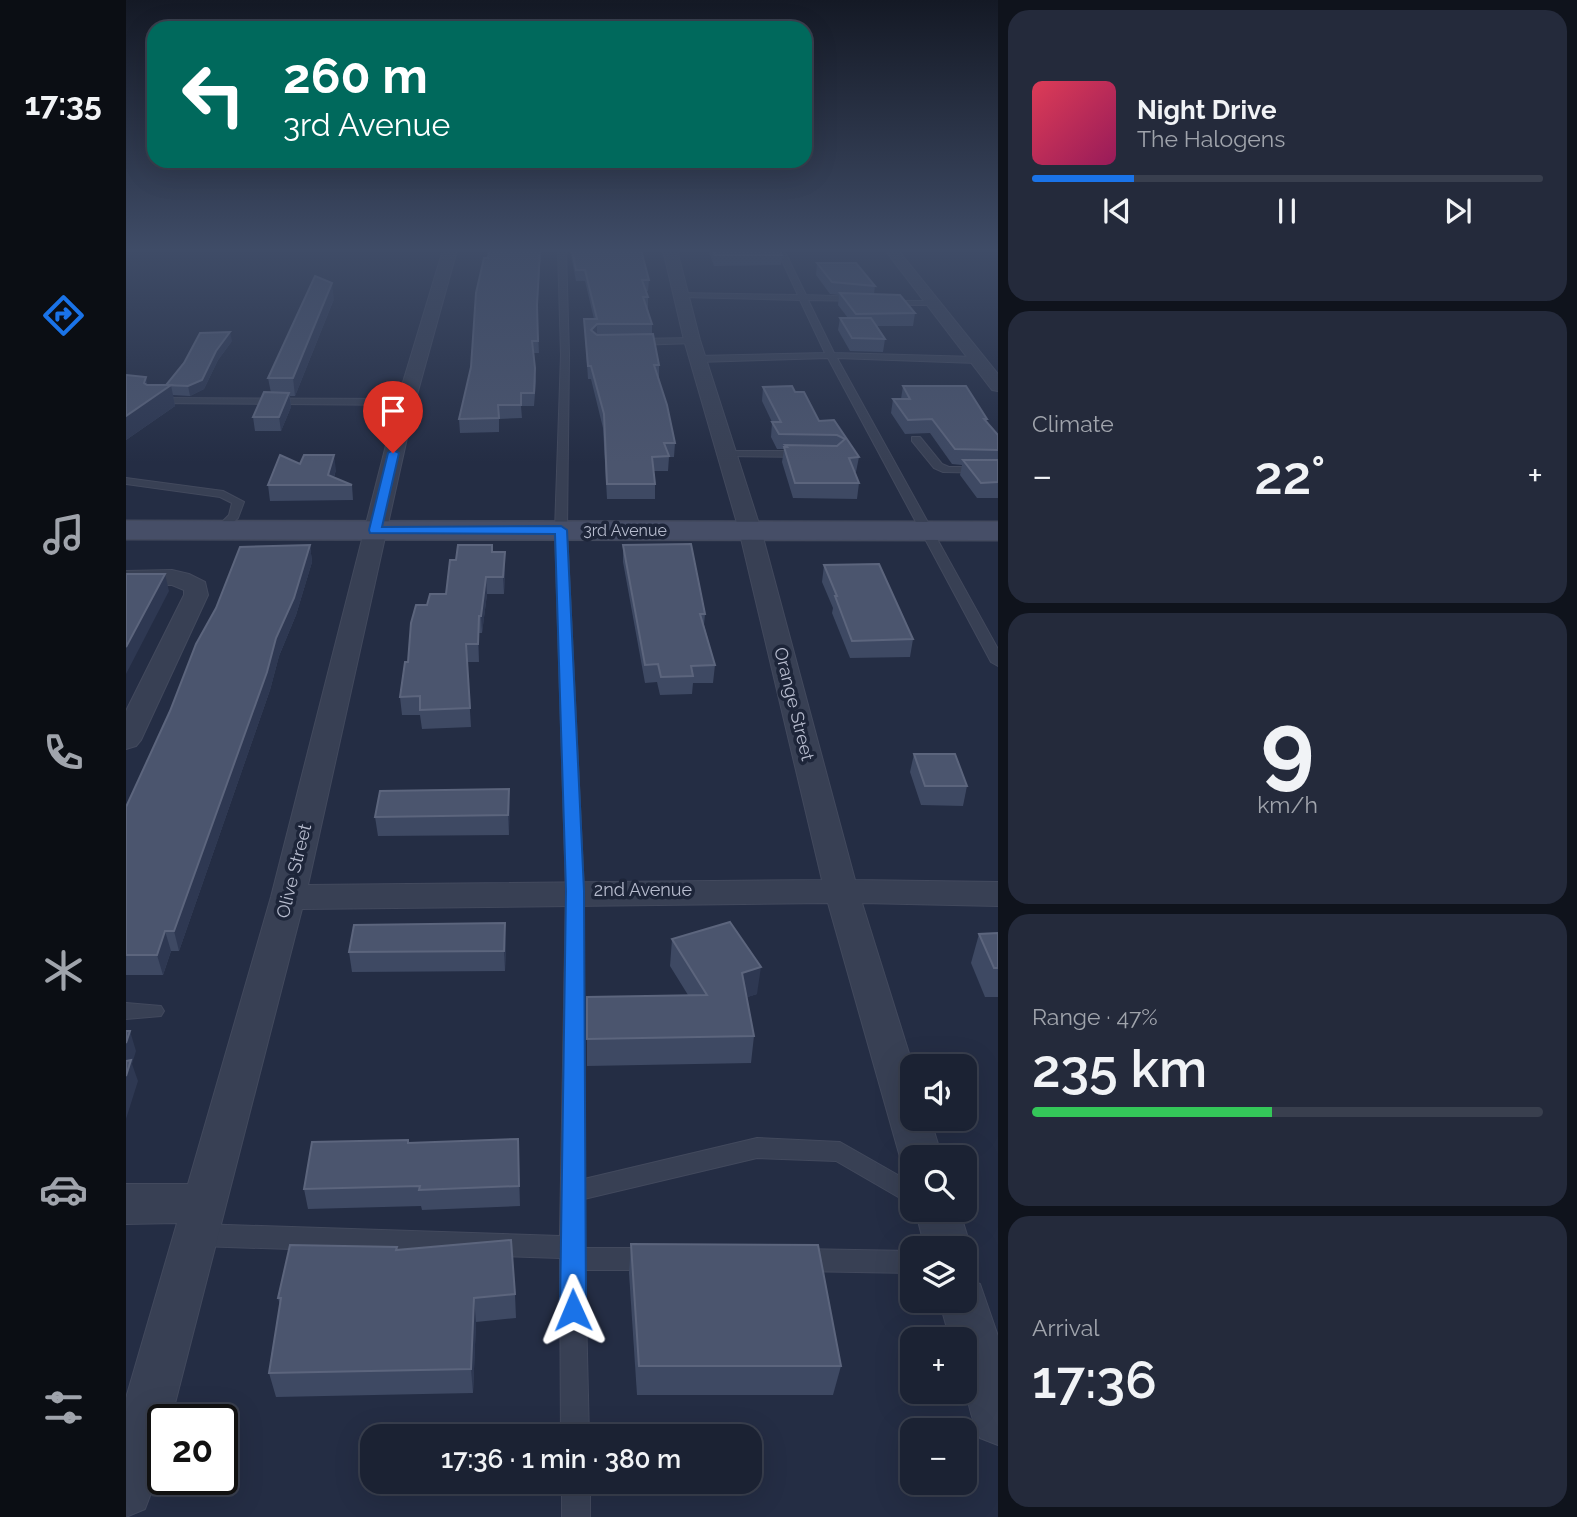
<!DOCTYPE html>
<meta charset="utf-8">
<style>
body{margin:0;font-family:Raleway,sans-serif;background:#242a3b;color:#f1f3f6;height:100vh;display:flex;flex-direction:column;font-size:26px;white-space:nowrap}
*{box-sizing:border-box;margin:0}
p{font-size:23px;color:#a0a4ac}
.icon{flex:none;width:38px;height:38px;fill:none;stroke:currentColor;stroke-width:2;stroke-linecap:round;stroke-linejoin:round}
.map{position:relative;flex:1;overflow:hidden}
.panel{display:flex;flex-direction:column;gap:10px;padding:10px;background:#0f131c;width:579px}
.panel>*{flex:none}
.hud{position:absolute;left:21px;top:21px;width:665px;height:147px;border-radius:21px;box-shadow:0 7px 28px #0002,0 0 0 2px #393f4e;background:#00695c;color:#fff;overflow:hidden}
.fabs{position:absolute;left:774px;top:1054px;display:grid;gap:14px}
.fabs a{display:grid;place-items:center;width:77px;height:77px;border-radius:14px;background:#1b2233;box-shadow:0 7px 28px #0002,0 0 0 2px #393f4e;font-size:35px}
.speed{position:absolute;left:21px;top:1404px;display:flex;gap:14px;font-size:35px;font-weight:700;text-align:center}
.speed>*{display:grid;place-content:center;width:91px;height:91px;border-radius:50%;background:#1b2233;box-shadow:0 7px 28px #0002,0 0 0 2px #393f4e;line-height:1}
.speed .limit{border:4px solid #111;border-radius:10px;background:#fff;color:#111}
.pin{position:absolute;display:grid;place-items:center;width:60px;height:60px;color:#fff;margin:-72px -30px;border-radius:50% 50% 50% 0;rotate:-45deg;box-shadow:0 0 7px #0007}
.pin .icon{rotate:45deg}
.me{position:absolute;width:77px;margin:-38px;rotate:359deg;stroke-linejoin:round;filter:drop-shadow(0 0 5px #0008)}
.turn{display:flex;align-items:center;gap:24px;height:147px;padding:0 21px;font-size:32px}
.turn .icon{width:91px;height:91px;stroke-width:2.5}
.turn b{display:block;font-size:49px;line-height:60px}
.big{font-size:52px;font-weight:600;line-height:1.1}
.panel .card{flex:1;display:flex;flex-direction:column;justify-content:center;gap:10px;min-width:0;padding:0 24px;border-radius:21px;background:#242a3b}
.panel .dial{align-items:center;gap:0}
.dial b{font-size:91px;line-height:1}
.song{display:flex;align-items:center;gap:21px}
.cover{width:84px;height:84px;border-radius:10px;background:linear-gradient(135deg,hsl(350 70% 55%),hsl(330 70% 35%))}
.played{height:7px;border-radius:4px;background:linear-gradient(90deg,#1a73e8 20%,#393f4e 20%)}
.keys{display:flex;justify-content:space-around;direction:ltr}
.heat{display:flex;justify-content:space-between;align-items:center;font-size:38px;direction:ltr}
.charge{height:10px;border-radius:5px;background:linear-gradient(90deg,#34c759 47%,#393f4e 0)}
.trip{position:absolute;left:234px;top:1424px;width:402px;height:70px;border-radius:21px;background:#1b2233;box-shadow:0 7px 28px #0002,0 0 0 2px #393f4e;font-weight:600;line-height:70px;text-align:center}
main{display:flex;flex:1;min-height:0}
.dock{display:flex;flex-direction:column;width:126px;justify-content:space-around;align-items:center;background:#0b0e14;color:#a0a4ac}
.dock .icon{width:49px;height:49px}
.dock .selected{color:#1a73e8}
.dock b{font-size:32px;color:#f1f3f6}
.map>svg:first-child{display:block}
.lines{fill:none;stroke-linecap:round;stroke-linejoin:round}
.lane-casing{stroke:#42495d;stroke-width:2}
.street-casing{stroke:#42495d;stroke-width:2}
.secondary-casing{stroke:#42495d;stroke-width:3}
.lane{fill:#384054;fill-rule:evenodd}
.street{fill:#384054;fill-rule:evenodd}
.secondary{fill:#464e67;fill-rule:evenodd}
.wall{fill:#3e4963}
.shaded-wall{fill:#2e3852}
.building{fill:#4b556e;stroke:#5c657d;stroke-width:2}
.route{fill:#1a73e8;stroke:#114b97;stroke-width:2}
.labels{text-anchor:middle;stroke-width:7;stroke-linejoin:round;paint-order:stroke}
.far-street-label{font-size:16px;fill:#b6bbcd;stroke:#1d2539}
.street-label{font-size:18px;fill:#b6bbcd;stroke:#1d2539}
</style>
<main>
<nav class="dock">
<b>17:35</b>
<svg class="icon selected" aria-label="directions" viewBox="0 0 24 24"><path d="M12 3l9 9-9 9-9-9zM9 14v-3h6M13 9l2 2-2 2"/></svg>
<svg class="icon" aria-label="music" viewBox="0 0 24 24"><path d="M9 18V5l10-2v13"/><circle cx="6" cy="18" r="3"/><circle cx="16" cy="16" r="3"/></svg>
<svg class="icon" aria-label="phone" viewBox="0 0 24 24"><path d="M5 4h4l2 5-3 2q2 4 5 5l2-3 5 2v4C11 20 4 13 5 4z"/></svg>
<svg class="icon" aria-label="climate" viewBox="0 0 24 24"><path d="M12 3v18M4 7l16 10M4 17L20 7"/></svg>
<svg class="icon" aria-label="car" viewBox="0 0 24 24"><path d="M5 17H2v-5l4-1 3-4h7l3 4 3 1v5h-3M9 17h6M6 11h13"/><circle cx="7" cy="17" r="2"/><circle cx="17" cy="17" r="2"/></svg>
<svg class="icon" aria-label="filters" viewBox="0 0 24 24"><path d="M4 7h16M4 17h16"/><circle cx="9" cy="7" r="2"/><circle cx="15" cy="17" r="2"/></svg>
</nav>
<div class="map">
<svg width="872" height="1517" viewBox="0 0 872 1517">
<rect width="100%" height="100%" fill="#242d44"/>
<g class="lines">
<!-- lane casing -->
<g class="lane-casing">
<g id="lane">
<path d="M432 250H440L443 355 441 530 458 891V1179L631 1138 714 1142 786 1183V1205L710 1161 631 1158 458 1199V1248H524L533 1251 536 1259 533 1267 524 1270H459L463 1437H435L434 1258 73 1246 65 1243 61 1235 65 1227 73 1224 434 1236 440 891 429 530 435 355Z"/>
<path d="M651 250H658L680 295 734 297 738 299 734 301 682 300 708 353 850 357 854 360 850 363 711 358 872 649V666L865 662 702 358 571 362 567 359 571 356 699 353 674 300 555 297 551 295 555 293 672 295Z"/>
<path d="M760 301H805L809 303 805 305H757Z"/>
<path d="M566 338 570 341 569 343 509 345 505 342 509 339Z"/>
<path d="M28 398 280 399 285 402 280 405 25 403V399Z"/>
<path d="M786 437H794L816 464 823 467H872V473L817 472 808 468 786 441Z"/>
<path d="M601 451H679L684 454 679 457 597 456 596 454Z"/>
<path d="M0 478 97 491 118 502 112 518 94 534 88 530 103 515 106 503 94 497 0 484Z"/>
<path d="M0 1003 35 1006 38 1011 35 1016 0 1019Z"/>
<path d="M673 1249 786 1251V1273L673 1271 664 1268 661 1260 664 1252Z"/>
<rect x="436" y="1482" width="28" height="35"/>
</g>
</g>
<!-- street casing -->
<g class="street-casing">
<g id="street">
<path d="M317 250H331L289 402 182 885 696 880 613 530 558 340 537 250H551L574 340 635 530 729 880 872 882V906L736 903 787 1066 786 1118H804L816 1157H786V1172L780 1170 774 1157 702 903 176 909 45 1419H37C37 1451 31 1479 19 1509L0 1517V1398L51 1223 0 1224V1184H62L145 897 271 402Z"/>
<path d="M759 250H772L872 374V391L866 390Z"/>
<path d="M46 570 63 574 79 582 82 595 15 740 10 746 0 749V711L58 595V590L46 585H0V571Z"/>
<path d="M789 1209H833L845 1248 838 1262V1248H799Z"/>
<path d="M838 1278 854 1284 872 1336V1445L854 1438C838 1401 838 1378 838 1339H824L813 1300H838Z"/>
</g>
</g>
<!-- secondary casing -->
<g class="secondary-casing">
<path id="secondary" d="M0 521 872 522V540L0 539Z"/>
</g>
<!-- lane -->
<use href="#lane" class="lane"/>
<!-- street -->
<use href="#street" class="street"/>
<!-- secondary -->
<use href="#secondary" class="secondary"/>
</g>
<!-- wall -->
<g class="wall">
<path d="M415 250 411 312 413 353H408L410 381 408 406H395L396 418 373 419V432L334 433 333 419Z"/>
<path d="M444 250H515L523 280 522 291H520L522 297V309L526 324V334L533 365V378L549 443 548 457H543L542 471H528L529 484V499H481L477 428 465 379H462L458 319H468L459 281H450Z"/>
<path d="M582 250H654L656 255 655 265 588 266Z"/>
<path d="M691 263 749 286 748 294 789 313 787 326H751L759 339 757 352 724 351 712 330 714 318H722L712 305 713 295 704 294 690 275Z"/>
<path d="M208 299 169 396H164L165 407 155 431H129L127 417 145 393 142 378Z"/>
<path d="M106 341 92 360 78 389 64 396 47 395 49 406 0 440V375L21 385H40Z"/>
<path d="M777 386 861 419 860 422 872 450V498H851L834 475 836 465 826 464 804 433 779 434 765 413 767 399H775Z"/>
<path d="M637 387 669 392 693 421 708 420 733 457 730 472H729L733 483 731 499 667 498 656 462 658 449H651L645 437 646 422 636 401Z"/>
<path d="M174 464 210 470 208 477 226 485 227 500 144 501 142 485Z"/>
<path d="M184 545 186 562 170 615 153 656 144 690 53 951H45L37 975H0V807Z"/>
<path d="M497 545 579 614 578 625 589 665 587 683H567L566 694 534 695 531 682 519 683 497 562Z"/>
<path d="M366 552 379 568 378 594H361L356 633H353V662H341L345 727 296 729 294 715H276L274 697 282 662 301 605 320 594 330 560Z"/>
<path d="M698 565 787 639 784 657 724 658 706 613 707 608 696 582Z"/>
<path d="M788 754 841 786 837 806 795 805 784 772Z"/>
<path d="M383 789V835L252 836 249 817Z"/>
<path d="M872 933V997H859L845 963 853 934Z"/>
<path d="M546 939 631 994 621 997 628 1036 625 1063 461 1066V997L562 995 544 966Z"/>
<path d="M380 943 379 971 226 972 223 952Z"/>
<path d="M392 1139 394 1206 296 1210 295 1206 182 1209 178 1189Z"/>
<path d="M505 1244 715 1366 707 1395H511L503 1273Z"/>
<path d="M271 1247V1250L389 1294 390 1318 350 1322 347 1393 150 1397 143 1373 154 1305 152 1298Z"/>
</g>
<!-- shaded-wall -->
<g class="shaded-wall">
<path d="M414 250H415L411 316V305Z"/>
<path d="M206 283 208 299 169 396 167 378Z"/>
<path d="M471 324V336L465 330Z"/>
<path d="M104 332 106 341 92 360 78 389 64 396 62 386Z"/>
<path d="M20 377 24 397 45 385 49 406 0 440V416Z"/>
<path d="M163 393 165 407 155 431 153 417Z"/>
<path d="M208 455 210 470 205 485 202 475Z"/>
<path d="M184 545 186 562 170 615 153 656 144 690 53 951 48 931 150 638Z"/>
<path d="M379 552V568L378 594 377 577Z"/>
<path d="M39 574 43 591 0 674V647Z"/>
<path d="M360 577 361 594 356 633 355 616Z"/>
<path d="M353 616V662L352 644Z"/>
<path d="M383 789 384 808 383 835 382 815Z"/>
<path d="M379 923 380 943 379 971 378 951Z"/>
<path d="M39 931 45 951 37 975 31 955Z"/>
<path d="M635 967 631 994 613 1000 616 973Z"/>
<path d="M4 1031 10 1051 6 1064 12 1081 0 1119V1043Z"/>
<path d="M348 1298 350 1322 347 1393 345 1369Z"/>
</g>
<!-- building -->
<g class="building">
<path d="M363 250H414L411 305 412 341H406L409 368 408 393H395V405H372L373 418 333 419 345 367 350 293 358 258H362Z"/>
<path d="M446 250H515L523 280H516L522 297H517L526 324H471L465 330 471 335 527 334 533 365H528L541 405 549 443H538L543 456 526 457 529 484H481L478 414 465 366H462L458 319H471L459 270H450Z"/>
<path d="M587 250H654L656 255H588Z"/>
<path d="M691 263H730L749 286 706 282Z"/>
<path d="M189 276 206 283 167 378H142Z"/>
<path d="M714 293 774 295 789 313 730 314Z"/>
<path d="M714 318H745L759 339 726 338Z"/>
<path d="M104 332 90 351 76 380 62 386 40 385 58 363 74 333Z"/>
<path d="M0 375 20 377 18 383 21 385H45L0 416Z"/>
<path d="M666 386 669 392H678L693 421 708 420 733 457 723 458 733 483H669L658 447H661L659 445 711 446 719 439 711 435 653 434 646 422H655L637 387Z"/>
<path d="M777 386H840L861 419H858L872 435V450L829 449 806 419 782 420 767 399H784Z"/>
<path d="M138 392 163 393 153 417H127Z"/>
<path d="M154 455 174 464 178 455H208L202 475 226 485H142Z"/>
<path d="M837 460H872V482L855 483Z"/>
<path d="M565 544 579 614H574L589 665 565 666 567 676 535 677 532 664 519 665 497 545Z"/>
<path d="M184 545 168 598 150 638 141 672 48 931H39L31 955H0V807L44 711 70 644 90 608 114 547Z"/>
<path d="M332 545H366V552H379L377 577H360L355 616H353L352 644H340L344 708 294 710V696L274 697 279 662H282L285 623 290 605H301L304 594H320L324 560H330Z"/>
<path d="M753 564 787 639 726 641 709 596H711L698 565Z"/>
<path d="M0 574H39L0 647Z"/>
<path d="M788 754H829L841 786H799Z"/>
<path d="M383 789 382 815 249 817 254 791Z"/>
<path d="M604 922 635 967 616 973 628 1036 461 1039V997L581 995 546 939Z"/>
<path d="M379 923 378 951 223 952 228 925Z"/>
<path d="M872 933V968H868L853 934Z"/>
<path d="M0 1031H4L0 1043Z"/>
<path d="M5 1060 0 1076V1061Z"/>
<path d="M392 1139 393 1186 293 1190 294 1186 178 1189 186 1142 282 1140V1143Z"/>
<path d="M385 1240 389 1294 348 1298 345 1369 143 1373 155 1298H152L164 1245 271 1247 270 1250Z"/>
<path d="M505 1244 692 1245 715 1366H513Z"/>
</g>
<!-- sky -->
<linearGradient id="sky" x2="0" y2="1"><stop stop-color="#141925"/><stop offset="0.54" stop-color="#3f4c67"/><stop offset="1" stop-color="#3f4c67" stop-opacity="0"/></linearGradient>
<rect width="872" height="463" fill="url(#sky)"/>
<!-- route -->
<path class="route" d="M267 450 273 453 256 527 435 526 441 530 458 891 460 1310 456 1318 447 1322 438 1318 434 1310 440 891 429 534 244 533 243 530 262 453Z"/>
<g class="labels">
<!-- far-street labels -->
<g class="far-street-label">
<text x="499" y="536">3rd Avenue</text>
</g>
<!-- street labels -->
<g class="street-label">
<text transform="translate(668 704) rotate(76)" y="6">Orange Street</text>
<text transform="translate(168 871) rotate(-76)" y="6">Olive Street</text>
<text x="517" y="896">2nd Avenue</text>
</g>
</g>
</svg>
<div class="fabs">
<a><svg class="icon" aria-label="sound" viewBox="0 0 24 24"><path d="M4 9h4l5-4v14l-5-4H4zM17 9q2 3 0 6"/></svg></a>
<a><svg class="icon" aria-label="search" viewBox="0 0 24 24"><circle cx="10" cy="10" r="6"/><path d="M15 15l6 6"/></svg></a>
<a><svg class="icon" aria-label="layers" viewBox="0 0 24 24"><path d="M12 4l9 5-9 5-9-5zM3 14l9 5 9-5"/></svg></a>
<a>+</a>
<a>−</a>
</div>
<div class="speed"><div class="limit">20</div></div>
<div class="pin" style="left:267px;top:453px;background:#d93025"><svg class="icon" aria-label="arrive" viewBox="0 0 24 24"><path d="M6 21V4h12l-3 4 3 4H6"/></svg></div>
<svg class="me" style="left:447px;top:1310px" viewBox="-20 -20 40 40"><path d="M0-17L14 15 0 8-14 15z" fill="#1a73e8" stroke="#fff" stroke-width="4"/></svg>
<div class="trip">17:36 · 1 min · 380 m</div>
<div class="hud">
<div class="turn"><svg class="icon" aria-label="left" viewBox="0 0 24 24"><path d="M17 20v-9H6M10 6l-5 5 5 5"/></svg><div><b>260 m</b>3rd Avenue</div></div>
</div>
</div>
<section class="panel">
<div class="card">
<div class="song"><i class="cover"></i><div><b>Night Drive</b><p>The Halogens</p></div></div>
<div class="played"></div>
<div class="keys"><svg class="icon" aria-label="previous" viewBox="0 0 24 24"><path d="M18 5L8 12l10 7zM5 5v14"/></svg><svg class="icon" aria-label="pause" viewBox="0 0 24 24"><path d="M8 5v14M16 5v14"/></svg><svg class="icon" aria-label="next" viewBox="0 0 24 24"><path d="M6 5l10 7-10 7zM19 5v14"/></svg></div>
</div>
<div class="card"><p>Climate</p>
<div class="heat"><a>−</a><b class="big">22°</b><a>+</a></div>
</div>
<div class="card dial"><b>9</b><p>km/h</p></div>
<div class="card"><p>Range · 47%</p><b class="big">235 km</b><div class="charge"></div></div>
<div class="card"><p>Arrival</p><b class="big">17:36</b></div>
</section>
</main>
